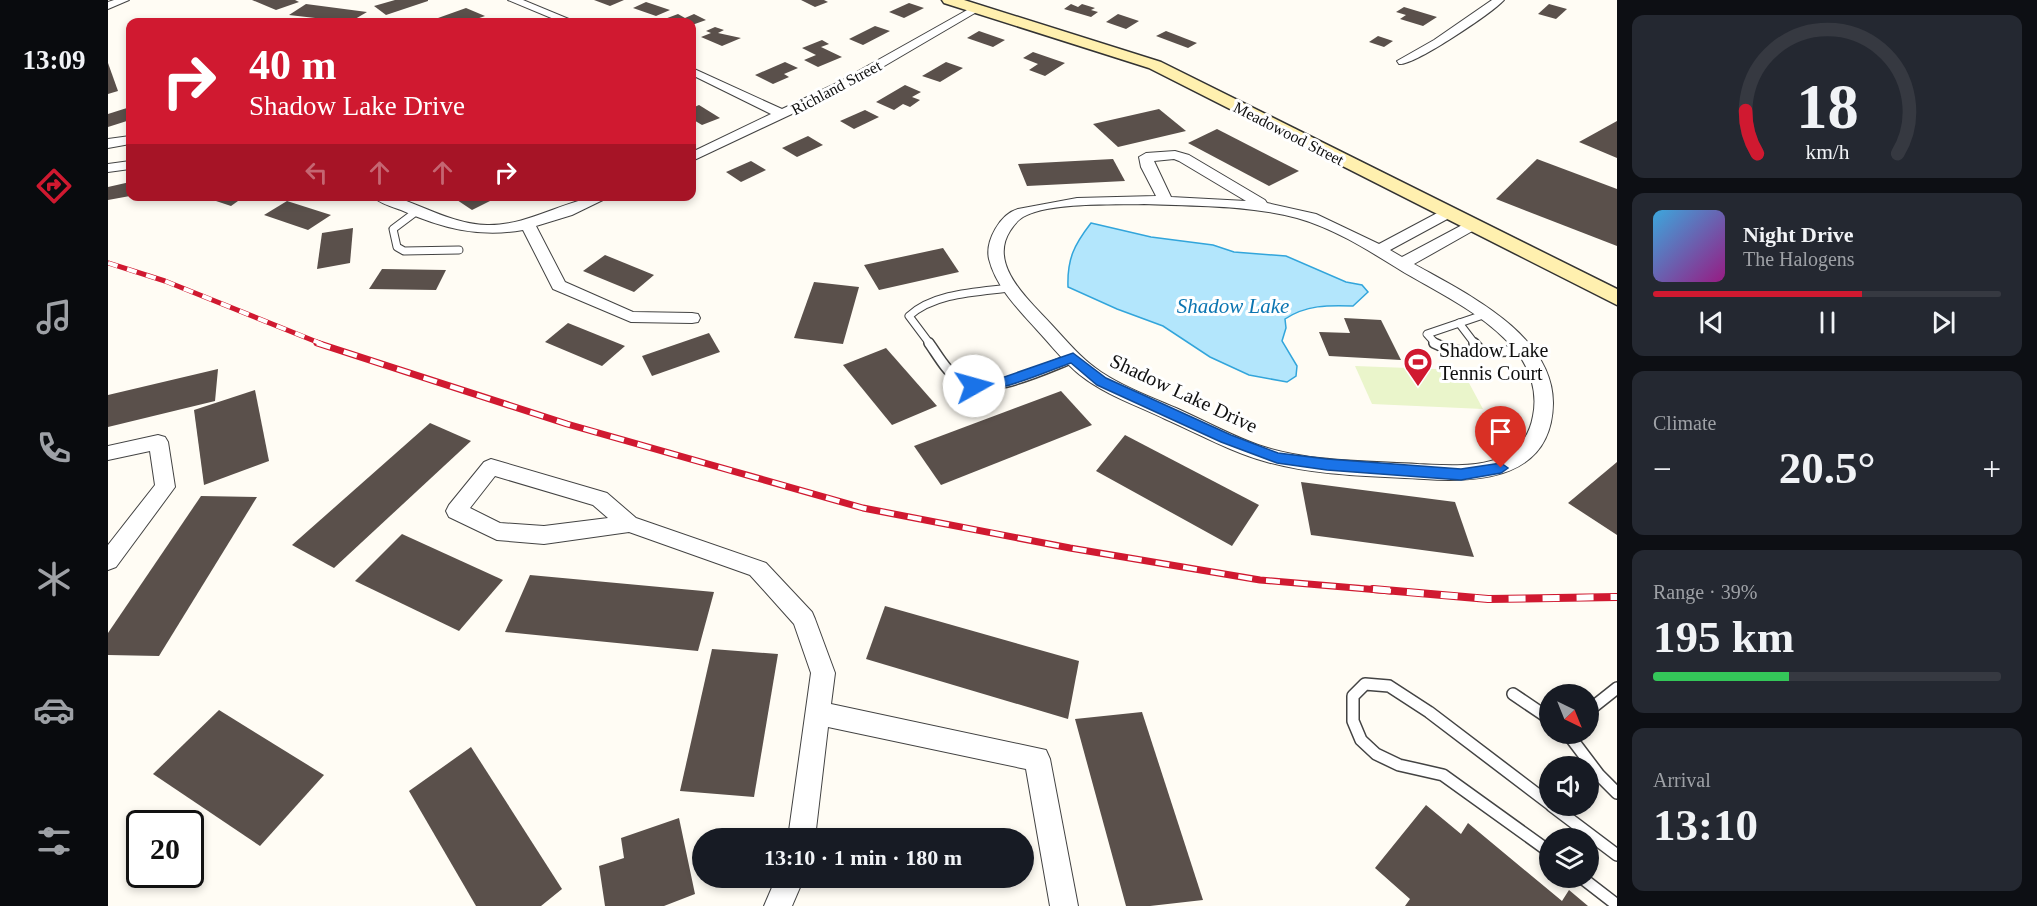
<!DOCTYPE html>
<meta charset="utf-8">
<style>
body{margin:0;font-family:Georgia,serif;background:#242831;color:#f1f3f6;height:100vh;display:flex;flex-direction:column;font-size:22px;white-space:nowrap}
*{box-sizing:border-box;margin:0}
p{font-size:20px;color:#9ea1a6}
.icon{flex:none;width:33px;height:33px;fill:none;stroke:currentColor;stroke-width:2;stroke-linecap:round;stroke-linejoin:round}
.map{position:relative;flex:1;overflow:hidden}
.panel{display:flex;flex-direction:column;gap:15px;padding:15px;background:#0d0f14;width:420px}
.panel>*{flex:none}
.top-card{position:absolute;left:18px;top:18px;width:570px;height:183px;border-radius:12px;box-shadow:0 3px 9px #0003;background:#d01930;color:#fff;overflow:hidden}
.needle{width:39px;rotate:137deg}
.controls{position:absolute;left:1431px;top:684px;display:grid;gap:12px}
.controls a{display:grid;place-items:center;width:60px;height:60px;border-radius:50%;background:#171b24;box-shadow:0 3px 9px #0003;font-size:30px}
.speed{position:absolute;left:18px;top:810px;display:flex;gap:12px;font-size:30px;font-weight:700;text-align:center}
.speed>*{display:grid;place-content:center;width:78px;height:78px;border-radius:50%;background:#171b24;box-shadow:0 3px 9px #0003;line-height:1}
.speed .limit{border:3px solid #111;border-radius:9px;background:#fff;color:#111}
.pin{position:absolute;display:grid;place-items:center;width:51px;height:51px;color:#fff;margin:-62px -26px;border-radius:50% 50% 50% 0;rotate:-45deg;box-shadow:0 0 6px #0007}
.pin .icon{rotate:45deg}
.me{position:absolute;width:66px;margin:-33px;rotate:83deg;stroke-linejoin:round;filter:drop-shadow(0 0 4px #0008)}
.turn{display:flex;align-items:center;gap:21px;height:126px;padding:0 24px;font-size:27px}
.turn .icon{width:78px;height:78px;stroke-width:2.5}
.turn b{display:block;font-size:42px;line-height:51px}
.lanes{display:flex;align-items:center;height:57px;padding:0 24px;background:#0003;justify-content:center;gap:30px;direction:ltr}
.lanes .off{opacity:.35}
.big{font-size:45px;font-weight:700;line-height:1.1}
.panel .tile{flex:1;display:flex;flex-direction:column;justify-content:center;gap:9px;min-width:0;padding:0 21px;border-radius:12px;background:#242831}
.panel .dial{align-items:center;gap:0}
.dial svg{height:156px;overflow:visible;fill:none;stroke:#363941;stroke-width:7;stroke-linecap:round;text-anchor:middle}
.dial text{fill:#f1f3f6;stroke:none}
.song{display:flex;align-items:center;gap:18px}
.cover{width:72px;height:72px;border-radius:9px;background:linear-gradient(135deg,hsl(200 70% 55%),hsl(310 70% 35%))}
.played{height:6px;border-radius:3px;background:linear-gradient(90deg,#d01930 60%,#363941 60%)}
.keys{display:flex;justify-content:space-around;direction:ltr}
.heat{display:flex;justify-content:space-between;align-items:center;font-size:33px;direction:ltr}
.charge{height:9px;border-radius:4px;background:linear-gradient(90deg,#34c759 39%,#363941 0)}
.trip{position:absolute;left:584px;top:828px;width:342px;height:60px;border-radius:30px;background:#171b24;box-shadow:0 3px 9px #0003;font-weight:700;line-height:60px;text-align:center}
main{display:flex;flex:1;min-height:0}
.menu{display:flex;flex-direction:column;width:108px;justify-content:space-around;align-items:center;background:#090b0e;color:#9ea1a6}
.menu .icon{width:42px;height:42px}
.menu .active{color:#d01930}
.menu b{font-size:27px;color:#f1f3f6}
.map>svg:first-child{display:block}
.pitch{fill:#eaf5cb}
.water{fill:#b3e6fc;stroke:#32a5db;stroke-width:1.5}
.building{fill:#5a504b}
.lines{fill:none;stroke-linecap:round;stroke-linejoin:round}
.lane-far2-casing{stroke:#434343;stroke-width:9}
.lane-far1-casing{stroke:#434343;stroke-width:12}
.lane-casing{stroke:#434343;stroke-width:14}
.street-casing{stroke:#434343;stroke-width:2}
.secondary-casing{stroke:#323232;stroke-width:3}
.lane-far2{stroke:#fff;stroke-width:7}
.lane-far1{stroke:#fff;stroke-width:9}
.lane{stroke:#fff;stroke-width:11}
.street{fill:#fff;fill-rule:evenodd}
.secondary{fill:#fff0af;fill-rule:evenodd}
.rail-far2-casing{stroke:#d01930;stroke-width:5}
.rail-far1-casing{stroke:#d01930;stroke-width:7}
.rail-casing{stroke:#d01930;stroke-width:8}
.rail-far2{stroke:#fff;stroke-width:4;stroke-dasharray:10;stroke-linecap:butt}
.rail-far1{stroke:#fff;stroke-width:4.5;stroke-dasharray:14;stroke-linecap:butt}
.rail{stroke:#fff;stroke-width:6;stroke-dasharray:17;stroke-linecap:butt}
.route{fill:#1a73e8;stroke:#114b97;stroke-width:1.5}
.labels{text-anchor:middle;stroke-width:6;stroke-linejoin:round;paint-order:stroke}
.far-street-label{font-size:16px;fill:#101010;stroke:#fff}
.poi-label{font-size:20px;fill:#101010;stroke:#fff;text-anchor:start}
.street-label{font-size:20px;fill:#101010;stroke:#fff}
.water-label{font-size:21px;font-style:italic;fill:#0b75b1;stroke:#fff}
</style>
<main>
<nav class="menu">
<b>13:09</b>
<svg class="icon active" aria-label="directions" viewBox="0 0 24 24"><path d="M12 3l9 9-9 9-9-9zM9 14v-3h6M13 9l2 2-2 2"/></svg>
<svg class="icon" aria-label="music" viewBox="0 0 24 24"><path d="M9 18V5l10-2v13"/><circle cx="6" cy="18" r="3"/><circle cx="16" cy="16" r="3"/></svg>
<svg class="icon" aria-label="phone" viewBox="0 0 24 24"><path d="M5 4h4l2 5-3 2q2 4 5 5l2-3 5 2v4C11 20 4 13 5 4z"/></svg>
<svg class="icon" aria-label="climate" viewBox="0 0 24 24"><path d="M12 3v18M4 7l16 10M4 17L20 7"/></svg>
<svg class="icon" aria-label="car" viewBox="0 0 24 24"><path d="M5 17H2v-5l4-1 3-4h7l3 4 3 1v5h-3M9 17h6M6 11h13"/><circle cx="7" cy="17" r="2"/><circle cx="17" cy="17" r="2"/></svg>
<svg class="icon" aria-label="filters" viewBox="0 0 24 24"><path d="M4 7h16M4 17h16"/><circle cx="9" cy="7" r="2"/><circle cx="15" cy="17" r="2"/></svg>
</nav>
<div class="map">
<svg width="1509" height="906" viewBox="0 0 1509 906">
<rect width="100%" height="100%" fill="#fffcf4"/>
<!-- pitch -->
<path class="pitch" d="M1247 366 1354 370 1375 409 1264 404Z"/>
<!-- water -->
<path class="water" d="M983 223 1043 237 1105 245 1126 252 1178 256 1238 282 1254 285 1260 292 1245 306C1220 305 1198 305 1177 319L1178 328 1174 341 1189 366 1188 376 1179 382 1141 375 1102 357 1055 326 1009 309 960 287C959 259 966 245 983 223Z"/>
<!-- building -->
<g class="building">
<path d="M144 0H187L191 2 168 10Z"/>
<path d="M287 0H320V1L278 15 266 6Z"/>
<path d="M486 0H516L502 6Z"/>
<path d="M693 0H716L720 2 707 7Z"/>
<path d="M538 2 562 10 548 16 525 8Z"/>
<path d="M801 3 816 8 796 18 781 12Z"/>
<path d="M198 4 259 12 242 22 181 15Z"/>
<path d="M963 4 970 7 974 4 987 8 983 10 990 12 983 17 956 9Z"/>
<path d="M1441 4 1459 9 1448 19 1430 14Z"/>
<path d="M1296 7 1329 17 1315 26 1292 19 1298 15 1288 12Z"/>
<path d="M358 8 377 16 360 22 348 19 340 22 330 18Z"/>
<path d="M570 14 577 18 586 14 598 20 584 25V22H558L554 20Z"/>
<path d="M1010 14 1031 21 1018 29 998 22Z"/>
<path d="M767 26 782 31 755 45 741 39Z"/>
<path d="M607 27 616 30 610 33 633 38 614 46 593 37 603 33 598 31Z"/>
<path d="M871 31 897 40 885 47 859 38Z"/>
<path d="M1058 31 1089 43 1080 48 1048 36Z"/>
<path d="M1270 36 1285 41 1276 47 1261 42Z"/>
<path d="M714 40 721 44 713 47 734 57 710 67 696 60 708 55 694 48Z"/>
<path d="M925 52 957 63 937 76 921 70 930 64 915 58Z"/>
<path d="M677 62 690 68 676 74 681 77 665 84 647 75Z"/>
<path d="M838 62 855 68 832 82 814 76Z"/>
<path d="M0 63 10 91 0 94Z"/>
<path d="M797 85 813 92 804 97 812 100 802 107 795 104 786 110 768 102Z"/>
<path d="M591 105 612 118 594 125 584 119V108Z"/>
<path d="M22 107V120L0 127V114Z"/>
<path d="M1051 109 1078 131 1010 147 985 124Z"/>
<path d="M757 110 771 117 746 129 732 121Z"/>
<path d="M1509 121V158L1471 142Z"/>
<path d="M1109 129 1191 171 1161 186 1080 143Z"/>
<path d="M700 136 715 145 689 157 674 148Z"/>
<path d="M1005 159 1017 181 919 186 910 164Z"/>
<path d="M1429 159 1509 189V246L1388 199Z"/>
<path d="M643 161 658 170 633 182 618 172Z"/>
<path d="M22 182V196L0 200V187Z"/>
<path d="M93 196H137L123 206Z"/>
<path d="M343 196H392L364 210Z"/>
<path d="M179 201 223 215 200 230 156 215Z"/>
<path d="M245 228 242 263 209 269 214 233Z"/>
<path d="M835 248 851 272 771 290 756 265Z"/>
<path d="M497 255 546 275 526 292 475 271Z"/>
<path d="M274 269 338 270 328 290 261 289Z"/>
<path d="M706 282 751 287 735 344 686 338Z"/>
<path d="M1236 318 1273 320 1293 360 1221 356 1211 332 1242 333Z"/>
<path d="M460 323 517 346 494 366 437 342Z"/>
<path d="M601 333 612 352 544 376 534 356Z"/>
<path d="M778 348 829 406 784 425 735 365Z"/>
<path d="M110 369 107 401 0 427V395Z"/>
<path d="M147 390 161 461 96 485 86 410Z"/>
<path d="M953 391 984 425 833 485 806 446Z"/>
<path d="M322 423 363 441 226 568 184 545Z"/>
<path d="M1017 435 1151 505 1124 546 988 471Z"/>
<path d="M1509 462V535L1460 503Z"/>
<path d="M1193 482 1347 502 1366 557 1203 535Z"/>
<path d="M93 496 149 497 51 656 0 655V633Z"/>
<path d="M294 534 395 580 351 631 247 581Z"/>
<path d="M422 575 606 592 590 651 397 632Z"/>
<path d="M777 606 971 661 960 719 758 659Z"/>
<path d="M604 649 670 654 646 797 572 791Z"/>
<path d="M111 710 216 775 152 846 45 774Z"/>
<path d="M1034 712 1095 900 1042 906H1018L967 719Z"/>
<path d="M363 747 454 889 433 906H368L301 791Z"/>
<path d="M1318 805 1353 834 1360 823 1454 901 1461 890 1480 906H1297L1302 899 1267 868Z"/>
<path d="M571 818 587 894 556 906H497L491 866 516 858 513 838Z"/>
</g>
<g class="lines">
<!-- lane-far2 casing -->
<g class="lane-far2-casing">
<g id="lane-far2">
<path d="M309 211 285 229 289 247 296 251 351 250"/>
<path d="M1351 323 1367 344"/>
<path d="M822 344 801 316C826 293 869 292 901 288"/>
<path d="M1328 344 1319 334 1378 314"/>
</g>
</g>
<!-- lane-far1 casing -->
<g class="lane-far1-casing">
<g id="lane-far1">
<path d="M821 343C829 354 838 371 850 379 879 398 936 369 965 358"/>
<path d="M1326 343C1352 357 1387 351 1415 350"/>
<path d="M1366 343 1372 350"/>
</g>
</g>
<!-- lane casing -->
<g class="lane-casing">
<g id="lane">
<path d="M1405 694 1442 719"/>
<path d="M1480 711 1509 688"/>
<path d="M1460 734 1491 775 1509 793"/>
<path d="M1442 804 1321 712 1281 686 1257 684 1245 696V721L1253 740 1268 754 1291 765 1335 775 1442 852"/>
<path d="M1444 806 1509 855"/>
<path d="M1474 878 1509 905"/>
</g>
</g>
<!-- street casing -->
<g class="street-casing">
<g id="street">
<path d="M6 0H21L0 9V2Z"/>
<path d="M400 0H415L468 22H453Z"/>
<path d="M1384 0H1396C1384 13 1306 66 1291 64L1289 61 1326 40Z"/>
<path d="M868 5 872 6V10L737 89 584 161V152L663 114 584 75V68L674 109 729 83Z"/>
<path d="M22 136V144L0 148V139Z"/>
<path d="M1067 151 1081 155 1157 200 1159 203 1208 214 1271 244 1333 211H1343L1345 214 1343 217 1282 250 1294 257 1358 223H1368L1371 226 1368 229 1306 264C1357 293 1445 334 1445 403 1444 478 1373 483 1316 479 1264 476 1209 476 1159 462 1123 452 1091 434 1057 419 1028 405 997 395 972 375 956 362 943 345 929 330 910 309 888 287 881 259 877 241 892 214 910 209L969 198 1048 196 1033 167 1031 157 1038 153ZM1066 159 1071 161 1138 201 1063 197 1046 161ZM1036 204C1086 206 1140 205 1189 218 1228 229 1263 252 1297 273 1335 295 1379 316 1407 350 1422 368 1430 392 1425 416 1415 472 1353 466 1309 464 1257 461 1200 462 1150 445 1122 435 1095 420 1068 408 1042 397 1016 387 993 372 973 359 958 340 942 323 921 300 880 265 902 231 905 226 910 220 915 217 940 202 1006 205 1036 204Z"/>
<path d="M22 161V169L0 172V164Z"/>
<path d="M264 196C271 196 280 195 287 197 318 207 345 224 379 225 424 226 460 196 503 196L464 215 428 226 457 282 525 312 584 313 590 314 592 318 590 322 584 323 523 322 445 289 415 230C371 238 333 228 293 210 284 207 271 203 264 196Z"/>
<path d="M50 435 57 437 60 442 67 487 8 567 0 570V545L47 485 42 451 0 460V446Z"/>
<path d="M383 459 499 493 528 518 658 563 704 612 707 619 727 673 723 704 938 750 942 759 970 906H942L918 769 720 727 707 838H680L703 673 686 624 642 575 521 532 436 544 389 540 341 517 338 511 341 505 376 462ZM387 476 485 505 500 518 436 526 392 523 362 508Z"/>
<path d="M668 878H696L684 906H656Z"/>
</g>
</g>
<!-- secondary casing -->
<g class="secondary-casing">
<path id="secondary" d="M834 0H856L1053 62 1509 289V305L1041 68 836 3Z"/>
</g>
<!-- lane-far2 -->
<use href="#lane-far2" class="lane-far2"/>
<!-- lane-far1 -->
<use href="#lane-far1" class="lane-far1"/>
<!-- lane -->
<use href="#lane" class="lane"/>
<!-- street -->
<use href="#street" class="street"/>
<!-- secondary -->
<use href="#secondary" class="secondary"/>
<!-- rail-far2 casing -->
<g class="rail-far2-casing">
<path id="rail-far2" d="M0 263 57 281 214 344"/>
</g>
<!-- rail-far1 casing -->
<g class="rail-far1-casing">
<path id="rail-far1" d="M209 343 459 424 755 508 962 548 1152 580 1283 591"/>
</g>
<!-- rail casing -->
<g class="rail-casing">
<path id="rail" d="M1265 589 1380 599 1509 597"/>
</g>
<!-- rail-far2 -->
<use href="#rail-far2" class="rail-far2"/>
<!-- rail-far1 -->
<use href="#rail-far1" class="rail-far1"/>
<!-- rail -->
<use href="#rail" class="rail"/>
</g>
<!-- route -->
<path class="route" d="M965 353 998 378 1123 435 1170 453 1219 459 1353 469 1393 463 1400 468 1393 473 1353 480 1219 470 1169 463 1113 442 989 385 963 363C944 369 873 402 859 386L866 381 882 382Z"/>
<!-- icons -->
<defs>
<g id="stadium-pin" transform="scale(1.5)"><path d="M0 17L-7.5 6A9.5 9.5 0 1 1 7.5 6Z" fill="#d01930" stroke="#fff"/><path d="M0-5a6.5 5 0 1 0 0 10a6.5 5 0 1 0 0-10ZM-3.5-1.8h7v3.6h-7Z" fill="#fff"/></g>
</defs>
<g fill-rule="evenodd">
<use href="#stadium-pin" x="1310" y="362"/>
</g>
<g class="labels">
<!-- far-street labels -->
<g class="far-street-label">
<text transform="translate(728 87) rotate(-28)" y="6">Richland Street</text>
<text transform="translate(1181 133) rotate(27)" y="6">Meadowood Street</text>
</g>
<!-- poi labels -->
<g class="poi-label">
<text x="1331" y="357">Shadow Lake<tspan x="1331" dy="23">Tennis Court</tspan></text>
</g>
<!-- street labels -->
<g class="street-label">
<text transform="translate(1076 393) rotate(25)" y="7">Shadow Lake Drive</text>
</g>
<!-- water labels -->
<g class="water-label">
<text x="1125" y="313">Shadow Lake</text>
</g>
</g>
</svg>
<div class="controls">
<a><svg class="needle" viewBox="-14 -14 28 28"><path d="M0-13l5 13h-10z" fill="#e53935"/><path d="M0 13l5-13h-10z" fill="#9ea1a6"/></svg></a>
<a><svg class="icon" aria-label="sound" viewBox="0 0 24 24"><path d="M4 9h4l5-4v14l-5-4H4zM17 9q2 3 0 6"/></svg></a>
<a><svg class="icon" aria-label="layers" viewBox="0 0 24 24"><path d="M12 4l9 5-9 5-9-5zM3 14l9 5 9-5"/></svg></a>
</div>
<div class="speed"><div class="limit">20</div></div>
<div class="pin" style="left:1393px;top:468px;background:#d93025"><svg class="icon" aria-label="arrive" viewBox="0 0 24 24"><path d="M6 21V4h12l-3 4 3 4H6"/></svg></div>
<svg class="me" style="left:866px;top:386px" viewBox="-20 -20 40 40"><circle r="19" fill="#fff"/><path d="M0-13L10 11 0 6-10 11z" fill="#1a73e8"/></svg>
<div class="trip">13:10 · 1 min · 180 m</div>
<div class="top-card">
<div class="turn"><svg class="icon" aria-label="right" viewBox="0 0 24 24"><path d="M7 20v-9h11M14 6l5 5-5 5"/></svg><div><b>40 m</b>Shadow Lake Drive</div></div>
<div class="lanes"><svg class="icon off" aria-label="left" viewBox="0 0 24 24"><path d="M17 20v-9H6M10 6l-5 5 5 5"/></svg><svg class="icon off" aria-label="ahead" viewBox="0 0 24 24"><path d="M12 20V5M6 11l6-6 6 6"/></svg><svg class="icon off" aria-label="ahead" viewBox="0 0 24 24"><path d="M12 20V5M6 11l6-6 6 6"/></svg><svg class="icon" aria-label="right" viewBox="0 0 24 24"><path d="M7 20v-9h11M14 6l5 5-5 5"/></svg></div>
</div>
</div>
<section class="panel">
<div class="tile dial"><svg viewBox="0 0 100 80">
<path d="M14 69A42 42 0 1 1 86 69"/>
<path d="M14 69A42 42 0 0 1 8 47" stroke="#d01930"/>
<text x="50" y="56" font-size="32" font-weight="700">18</text>
<text x="50" y="72" font-size="11">km/h</text>
</svg></div>
<div class="tile">
<div class="song"><i class="cover"></i><div><b>Night Drive</b><p>The Halogens</p></div></div>
<div class="played"></div>
<div class="keys"><svg class="icon" aria-label="previous" viewBox="0 0 24 24"><path d="M18 5L8 12l10 7zM5 5v14"/></svg><svg class="icon" aria-label="pause" viewBox="0 0 24 24"><path d="M8 5v14M16 5v14"/></svg><svg class="icon" aria-label="next" viewBox="0 0 24 24"><path d="M6 5l10 7-10 7zM19 5v14"/></svg></div>
</div>
<div class="tile"><p>Climate</p>
<div class="heat"><a>−</a><b class="big">20.5°</b><a>+</a></div>
</div>
<div class="tile"><p>Range · 39%</p><b class="big">195 km</b><div class="charge"></div></div>
<div class="tile"><p>Arrival</p><b class="big">13:10</b></div>
</section>
</main>
